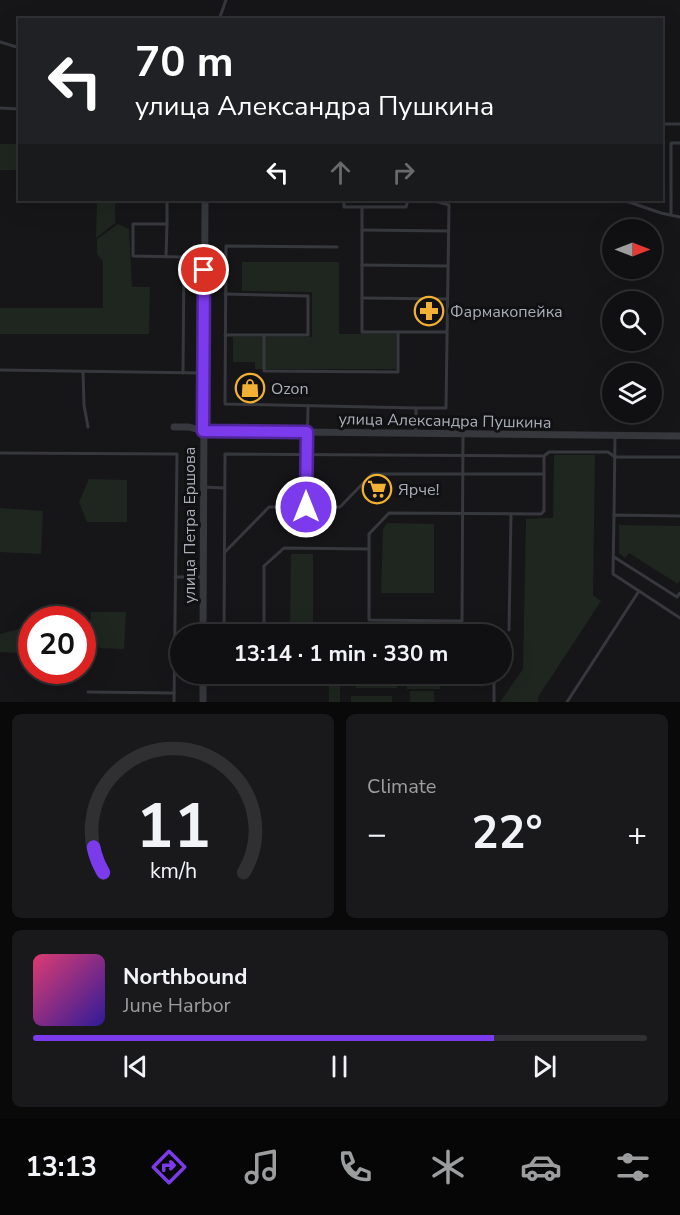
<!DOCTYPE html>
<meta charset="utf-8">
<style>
body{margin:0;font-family:"Nunito Sans",sans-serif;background:#19191b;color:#f1f3f6;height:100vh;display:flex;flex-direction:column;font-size:22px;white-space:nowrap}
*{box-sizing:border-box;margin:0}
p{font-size:20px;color:#9c9d9f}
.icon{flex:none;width:33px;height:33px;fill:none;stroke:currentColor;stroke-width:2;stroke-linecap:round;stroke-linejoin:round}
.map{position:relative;height:702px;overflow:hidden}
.details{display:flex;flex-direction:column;gap:12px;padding:12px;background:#09090a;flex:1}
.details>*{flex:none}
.top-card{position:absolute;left:18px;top:18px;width:645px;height:183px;border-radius:0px;box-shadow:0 6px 24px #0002,0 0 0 2px #303032;background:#202124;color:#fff;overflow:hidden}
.needle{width:39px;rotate:90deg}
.tools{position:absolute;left:602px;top:219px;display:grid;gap:12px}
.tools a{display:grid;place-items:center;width:60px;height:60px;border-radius:50%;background:#101012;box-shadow:0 6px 24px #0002,0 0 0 2px #303032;font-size:30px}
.speed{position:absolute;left:18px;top:606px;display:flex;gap:12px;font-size:30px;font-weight:700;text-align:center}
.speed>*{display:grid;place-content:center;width:78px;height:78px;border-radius:50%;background:#101012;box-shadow:0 6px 24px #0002,0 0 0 2px #303032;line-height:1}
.speed .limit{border:9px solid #d22;background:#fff;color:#111}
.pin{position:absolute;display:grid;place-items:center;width:51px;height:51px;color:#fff;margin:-26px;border:3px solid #fff;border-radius:50%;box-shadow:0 2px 6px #0007}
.me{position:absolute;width:66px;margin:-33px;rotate:0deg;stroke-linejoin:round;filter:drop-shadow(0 0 4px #0008)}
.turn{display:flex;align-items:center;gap:21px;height:126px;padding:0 18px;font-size:27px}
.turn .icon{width:78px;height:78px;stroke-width:2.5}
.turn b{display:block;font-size:42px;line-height:51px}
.lanes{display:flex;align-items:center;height:57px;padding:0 18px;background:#0003;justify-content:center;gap:30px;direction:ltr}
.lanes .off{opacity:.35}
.big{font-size:45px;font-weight:700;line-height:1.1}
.details .card{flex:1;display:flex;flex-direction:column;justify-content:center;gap:9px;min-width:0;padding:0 21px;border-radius:9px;background:#19191b}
.details .dial{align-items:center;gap:0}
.dial svg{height:156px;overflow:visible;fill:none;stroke:#303032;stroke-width:7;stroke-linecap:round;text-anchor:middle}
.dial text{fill:#f1f3f6;stroke:none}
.song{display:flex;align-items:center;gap:18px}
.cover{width:72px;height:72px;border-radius:9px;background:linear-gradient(135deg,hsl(340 70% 55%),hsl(250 70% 35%))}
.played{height:6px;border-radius:3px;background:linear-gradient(90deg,#7c3aed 75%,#303032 75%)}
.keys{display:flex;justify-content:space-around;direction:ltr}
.heat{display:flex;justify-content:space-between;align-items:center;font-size:33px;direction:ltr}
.details .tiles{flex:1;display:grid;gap:12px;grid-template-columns:1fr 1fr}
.card:last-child{grid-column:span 2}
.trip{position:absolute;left:170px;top:624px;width:342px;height:60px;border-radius:30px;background:#101012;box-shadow:0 6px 24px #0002,0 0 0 2px #303032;font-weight:700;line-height:60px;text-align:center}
.tabs{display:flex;height:96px;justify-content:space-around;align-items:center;background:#060607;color:#9c9d9f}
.tabs .icon{width:42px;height:42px}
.tabs .on{color:#7c3aed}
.tabs b{font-size:27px;color:#f1f3f6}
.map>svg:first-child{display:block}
.green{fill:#1e261f}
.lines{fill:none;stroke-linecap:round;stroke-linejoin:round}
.service{stroke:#37383d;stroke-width:3}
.minor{stroke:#37383d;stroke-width:7}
.route-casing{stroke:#51269a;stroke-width:15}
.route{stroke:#7c3aed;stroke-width:10}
.labels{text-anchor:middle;stroke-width:6;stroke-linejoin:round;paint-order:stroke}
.poi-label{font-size:16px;fill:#a8adb8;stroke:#111113;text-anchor:start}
.street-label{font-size:16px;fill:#a8adb8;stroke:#111113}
</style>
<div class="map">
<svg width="680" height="702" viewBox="0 0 680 702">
<rect width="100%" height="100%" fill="#161618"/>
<!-- green -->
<g class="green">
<rect x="0" y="144" width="19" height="26"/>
<path d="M97 200H115V223L96 238Z"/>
<path d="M118 224 129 229 132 287H150L149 334H0V308H103V261L97 254V239Z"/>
<path d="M242 262H339V334H396V369H255V362H233V337H312V292L242 291Z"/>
<path d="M554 455H595L593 595 601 601 538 697V702H500L523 669 526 519 553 518Z"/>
<path d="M89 479 127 480V522H87L79 502Z"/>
<path d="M0 508 43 511 41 554 0 552Z"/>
<path d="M387 523 434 524V593H381L383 529Z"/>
<path d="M619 525 680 526V580L678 584 629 553 625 558 619 553Z"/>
<path d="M291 554H313V627H290Z"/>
<path d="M91 612H126L124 649 100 648 90 627Z"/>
<path d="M31 626V651L22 649 18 653 0 652V634Z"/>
<rect x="329" y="674" width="11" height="28"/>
<path d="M356 674H398L397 688H356Z"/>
<rect x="407" y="674" width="33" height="15"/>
<rect x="410" y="691" width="24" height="11"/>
<rect x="351" y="696" width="41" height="6"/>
</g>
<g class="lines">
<!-- service -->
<g class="service">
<path d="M219 20 226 0"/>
<path d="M0 42 20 48"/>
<path d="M0 108 20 109"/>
<path d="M662 124H680"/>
<path d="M167 200V224H133V256L184 257 183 373"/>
<path d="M344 200V207H406L408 200"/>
<path d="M623 200 661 213 680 217"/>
<path d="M671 214V143H680"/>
<path d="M362 230 448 231"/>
<path d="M337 247 226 246 225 404 416 408V432"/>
<path d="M166 257 167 224"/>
<path d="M362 265 447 266"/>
<path d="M362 298 447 299"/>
<path d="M398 332H447"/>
<path d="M225 335H308V296L225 294"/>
<path d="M264 335V371L398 372V332H362V207"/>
<path d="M0 370 202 373"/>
<path d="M83 372 84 405 88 427"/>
<path d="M416 408H446L449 205 431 200"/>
<path d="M463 433C463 496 462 558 462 621L369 620V534L389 513C440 513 491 514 541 514L544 511V456"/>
<path d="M0 453 177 454 174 702"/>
<path d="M203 487 225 488"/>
<path d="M306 507H340L372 474H544"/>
<path d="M614 515 615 436"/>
<path d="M225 552 269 507H306L308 406"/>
<path d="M614 557 677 597 680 593"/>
<path d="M175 577H202"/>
<path d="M639 591 680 618"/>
<path d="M509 630 511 514"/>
<path d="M224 634 225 454 544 456 549 452H608L615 457H680"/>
<path d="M264 634V566L284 548 369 549"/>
<path d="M88 692 174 693"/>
<path d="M494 702V674"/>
<path d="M567 702 639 591 613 574 614 515 680 516"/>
</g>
<!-- minor -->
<g class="minor">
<path d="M174 427H189L203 431 680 436"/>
<path d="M203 634 205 200"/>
<path d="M203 674V702"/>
</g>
</g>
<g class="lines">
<!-- route casing -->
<g class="route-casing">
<path id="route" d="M204 270 203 431 307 432 306 507"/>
</g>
<!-- route -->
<use href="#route" class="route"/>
</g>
<!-- icons -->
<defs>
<g id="pharmacy-ring" transform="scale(1.5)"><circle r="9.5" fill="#111113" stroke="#f2b134" stroke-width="1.5"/><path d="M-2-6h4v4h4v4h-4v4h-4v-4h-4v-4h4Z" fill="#f2b134"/></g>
<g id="shop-ring" transform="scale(1.5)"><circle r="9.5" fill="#111113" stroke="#f2b134" stroke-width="1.5"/><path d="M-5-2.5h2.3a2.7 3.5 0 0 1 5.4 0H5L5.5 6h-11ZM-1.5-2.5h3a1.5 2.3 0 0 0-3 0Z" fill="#f2b134"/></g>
<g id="supermarket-ring" transform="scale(1.5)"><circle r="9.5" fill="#111113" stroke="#f2b134" stroke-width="1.5"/><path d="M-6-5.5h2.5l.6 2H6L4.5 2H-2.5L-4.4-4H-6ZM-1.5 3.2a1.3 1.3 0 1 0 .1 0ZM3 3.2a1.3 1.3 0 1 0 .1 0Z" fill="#f2b134"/></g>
</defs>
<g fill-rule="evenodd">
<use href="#pharmacy-ring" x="429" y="311"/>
<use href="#shop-ring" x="250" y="388"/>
<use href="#supermarket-ring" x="377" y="489"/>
</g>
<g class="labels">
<!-- poi labels -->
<g class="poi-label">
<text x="450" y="317">Фармакопейка</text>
<text x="271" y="394">Ozon</text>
<text x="398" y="495">Ярче!</text>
</g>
<!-- street labels -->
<g class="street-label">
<text transform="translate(445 420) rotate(1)" y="6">улица Александра Пушкина</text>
<text transform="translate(189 525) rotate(-90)" y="6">улица Петра Ершова</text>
</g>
</g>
</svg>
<div class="tools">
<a><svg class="needle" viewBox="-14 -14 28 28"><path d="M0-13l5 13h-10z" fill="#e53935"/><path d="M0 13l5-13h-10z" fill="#9c9d9f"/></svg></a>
<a><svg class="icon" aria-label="search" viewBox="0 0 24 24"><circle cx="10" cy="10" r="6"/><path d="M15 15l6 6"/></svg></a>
<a><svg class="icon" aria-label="layers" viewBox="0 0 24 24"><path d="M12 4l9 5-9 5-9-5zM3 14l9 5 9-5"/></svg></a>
</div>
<div class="speed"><div class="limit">20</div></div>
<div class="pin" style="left:204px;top:270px;background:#d93025"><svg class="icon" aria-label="arrive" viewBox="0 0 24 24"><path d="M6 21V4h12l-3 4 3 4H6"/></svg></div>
<svg class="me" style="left:306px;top:507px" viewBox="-20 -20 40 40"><circle r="17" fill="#7c3aed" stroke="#fff" stroke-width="3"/><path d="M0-11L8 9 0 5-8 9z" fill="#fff"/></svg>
<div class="trip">13:14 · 1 min · 330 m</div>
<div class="top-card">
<div class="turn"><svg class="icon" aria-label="left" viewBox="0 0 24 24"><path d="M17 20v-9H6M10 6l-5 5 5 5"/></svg><div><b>70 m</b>улица Александра Пушкина</div></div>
<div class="lanes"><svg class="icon" aria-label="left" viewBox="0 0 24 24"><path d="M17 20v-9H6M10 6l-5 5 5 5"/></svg><svg class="icon off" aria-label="ahead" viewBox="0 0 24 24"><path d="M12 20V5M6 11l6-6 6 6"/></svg><svg class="icon off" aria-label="right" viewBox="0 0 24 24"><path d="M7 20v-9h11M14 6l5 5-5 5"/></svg></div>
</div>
</div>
<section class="details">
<div class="tiles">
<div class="card dial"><svg viewBox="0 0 100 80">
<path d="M14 69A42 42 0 1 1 86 69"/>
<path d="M14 69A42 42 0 0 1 9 56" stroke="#7c3aed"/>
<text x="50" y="56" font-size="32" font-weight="700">11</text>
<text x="50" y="72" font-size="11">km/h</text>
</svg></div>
<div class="card"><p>Climate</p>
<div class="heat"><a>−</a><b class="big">22°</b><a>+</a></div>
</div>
<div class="card">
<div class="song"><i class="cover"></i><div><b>Northbound</b><p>June Harbor</p></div></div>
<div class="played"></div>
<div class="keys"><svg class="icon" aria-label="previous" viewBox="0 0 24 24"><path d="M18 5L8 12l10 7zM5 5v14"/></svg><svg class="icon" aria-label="pause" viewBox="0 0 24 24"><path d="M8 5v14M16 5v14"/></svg><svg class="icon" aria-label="next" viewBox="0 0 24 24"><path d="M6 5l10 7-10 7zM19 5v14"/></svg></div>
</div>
</div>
</section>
<nav class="tabs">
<b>13:13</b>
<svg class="icon on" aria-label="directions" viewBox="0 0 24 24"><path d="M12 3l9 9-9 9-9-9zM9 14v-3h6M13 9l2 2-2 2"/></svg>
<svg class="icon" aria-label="music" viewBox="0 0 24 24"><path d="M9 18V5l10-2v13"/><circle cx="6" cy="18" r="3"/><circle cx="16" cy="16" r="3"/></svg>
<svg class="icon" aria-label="phone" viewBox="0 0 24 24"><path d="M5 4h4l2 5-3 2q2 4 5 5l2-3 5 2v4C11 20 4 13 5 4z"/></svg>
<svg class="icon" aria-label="climate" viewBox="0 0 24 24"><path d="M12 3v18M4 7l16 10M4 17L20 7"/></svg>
<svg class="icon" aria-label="car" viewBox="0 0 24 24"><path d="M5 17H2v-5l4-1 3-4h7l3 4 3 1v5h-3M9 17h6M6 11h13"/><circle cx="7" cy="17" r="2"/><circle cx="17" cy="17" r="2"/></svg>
<svg class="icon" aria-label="filters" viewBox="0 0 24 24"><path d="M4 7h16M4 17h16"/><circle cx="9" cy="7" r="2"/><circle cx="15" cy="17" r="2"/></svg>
</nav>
